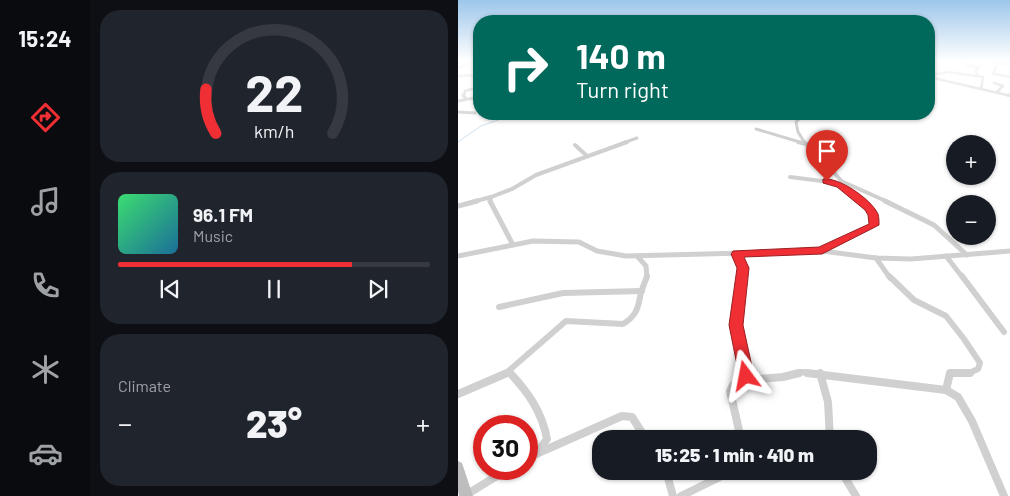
<!DOCTYPE html>
<meta charset="utf-8">
<style>
body{margin:0;font-family:Barlow,sans-serif;background:#20242c;color:#f1f3f6;height:100vh;display:flex;flex-direction:column;font-size:19px;white-space:nowrap}
*{box-sizing:border-box;margin:0}
p{font-size:16px;color:#9ea1a6}
.icon{flex:none;width:28px;height:28px;fill:none;stroke:currentColor;stroke-width:2;stroke-linecap:round;stroke-linejoin:round}
.map{position:relative;flex:1;overflow:hidden}
.sheet{display:flex;flex-direction:column;gap:10px;padding:10px;background:#0d0f14;width:368px}
.sheet>*{flex:none}
.banner{position:absolute;left:15px;top:15px;width:462px;height:105px;border-radius:20px;box-shadow:0 1px 4px #0004;background:#00695c;color:#fff;overflow:hidden}
.tools{position:absolute;left:488px;top:135px;display:grid;gap:10px}
.tools a{display:grid;place-items:center;width:50px;height:50px;border-radius:50%;background:#171b24;box-shadow:0 1px 4px #0004;font-size:25px}
.speed{position:absolute;left:15px;top:415px;display:flex;gap:10px;font-size:25px;font-weight:700;text-align:center}
.speed>*{display:grid;place-content:center;width:65px;height:65px;border-radius:50%;background:#171b24;box-shadow:0 1px 4px #0004;line-height:1}
.speed .limit{border:8px solid #d22;background:#fff;color:#111}
.pin{position:absolute;display:grid;place-items:center;width:42px;height:42px;color:#fff;margin:-51px -21px;border-radius:50% 50% 50% 0;rotate:-45deg;box-shadow:0 0 5px #0007}
.pin .icon{rotate:45deg}
.me{position:absolute;width:55px;margin:-28px;rotate:347deg;stroke-linejoin:round;filter:drop-shadow(0 0 4px #0008)}
.turn{display:flex;align-items:center;gap:18px;height:105px;padding:0 20px;font-size:22px}
.turn .icon{width:65px;height:65px;stroke-width:2.5}
.turn b{display:block;font-size:35px;line-height:42px}
.big{font-size:38px;font-weight:800;line-height:1.1}
.sheet .card{flex:1;display:flex;flex-direction:column;justify-content:center;gap:8px;min-width:0;padding:0 18px;border-radius:20px;background:#20242c}
.sheet .dial{align-items:center;gap:0}
.dial svg{height:130px;overflow:visible;fill:none;stroke:#363941;stroke-width:7;stroke-linecap:round;text-anchor:middle}
.dial text{fill:#f1f3f6;stroke:none}
.song{display:flex;align-items:center;gap:15px}
.cover{width:60px;height:60px;border-radius:8px;background:linear-gradient(135deg,hsl(140 70% 55%),hsl(200 70% 35%))}
.played{height:5px;border-radius:2px;background:linear-gradient(90deg,#ef2f34 75%,#363941 75%)}
.keys{display:flex;justify-content:space-around;direction:ltr}
.heat{display:flex;justify-content:space-between;align-items:center;font-size:28px;direction:ltr}
.trip{position:absolute;left:134px;top:430px;width:285px;height:50px;border-radius:20px;background:#171b24;box-shadow:0 1px 4px #0004;font-weight:800;line-height:50px;text-align:center}
main{display:flex;flex:1;min-height:0}
.menu{display:flex;flex-direction:column;width:90px;justify-content:space-around;align-items:center;background:#090b0e;color:#9ea1a6}
.menu .icon{width:35px;height:35px}
.menu .current{color:#ef2f34}
.menu b{font-size:22px;color:#f1f3f6}
.map>svg:first-child{display:block}
.lines{fill:none;stroke-linecap:round;stroke-linejoin:round}
.stream{stroke:#cde0f0;stroke-width:1}
.street-far5{stroke:#d0d0d0;stroke-width:2.5}
.street-far4{stroke:#d0d0d0;stroke-width:3}
.street-far3{stroke:#d0d0d0;stroke-width:4}
.street-far2{stroke:#d0d0d0;stroke-width:5}
.street-far1{stroke:#d0d0d0;stroke-width:6}
.street{stroke:#d0d0d0;stroke-width:8}
.secondary{fill:#bdbdbd;fill-rule:evenodd}
.route{fill:#ef2f34;stroke:#9b1f22}
</style>
<main>
<nav class="menu">
<b>15:24</b>
<svg class="icon current" aria-label="directions" viewBox="0 0 24 24"><path d="M12 3l9 9-9 9-9-9zM9 14v-3h6M13 9l2 2-2 2"/></svg>
<svg class="icon" aria-label="music" viewBox="0 0 24 24"><path d="M9 18V5l10-2v13"/><circle cx="6" cy="18" r="3"/><circle cx="16" cy="16" r="3"/></svg>
<svg class="icon" aria-label="phone" viewBox="0 0 24 24"><path d="M5 4h4l2 5-3 2q2 4 5 5l2-3 5 2v4C11 20 4 13 5 4z"/></svg>
<svg class="icon" aria-label="climate" viewBox="0 0 24 24"><path d="M12 3v18M4 7l16 10M4 17L20 7"/></svg>
<svg class="icon" aria-label="car" viewBox="0 0 24 24"><path d="M5 17H2v-5l4-1 3-4h7l3 4 3 1v5h-3M9 17h6M6 11h13"/><circle cx="7" cy="17" r="2"/><circle cx="17" cy="17" r="2"/></svg>
</nav>
<section class="sheet">
<div class="card dial"><svg viewBox="0 0 100 80">
<path d="M14 69A42 42 0 1 1 86 69"/>
<path d="M14 69A42 42 0 0 1 8 42" stroke="#ef2f34"/>
<text x="50" y="56" font-size="32" font-weight="700">22</text>
<text x="50" y="72" font-size="11">km/h</text>
</svg></div>
<div class="card">
<div class="song"><i class="cover"></i><div><b>96.1 FM</b><p>Music</p></div></div>
<div class="played"></div>
<div class="keys"><svg class="icon" aria-label="previous" viewBox="0 0 24 24"><path d="M18 5L8 12l10 7zM5 5v14"/></svg><svg class="icon" aria-label="pause" viewBox="0 0 24 24"><path d="M8 5v14M16 5v14"/></svg><svg class="icon" aria-label="next" viewBox="0 0 24 24"><path d="M6 5l10 7-10 7zM19 5v14"/></svg></div>
</div>
<div class="card"><p>Climate</p>
<div class="heat"><a>−</a><b class="big">23°</b><a>+</a></div>
</div>
</section>
<div class="map">
<svg width="553" height="496" viewBox="0 0 553 496">
<rect width="100%" height="100%" fill="#fff"/>
<g class="lines">
<!-- stream -->
<g class="stream">
<path d="M6 66H21"/>
<path d="M0 142 23 126 57 114"/>
</g>
<!-- street-far5 -->
<g class="street-far5">
<path d="M505 60 510 66 521 67 518 70 519 76"/>
<path d="M534 60 539 63 553 65"/>
<path d="M539 63 535 74 553 77"/>
<path d="M471 75 491 72 525 77 523 89"/>
<path d="M0 76 21 75"/>
<path d="M471 77 553 96"/>
<path d="M536 83 545 86 539 92"/>
<path d="M6 97 7 91 21 87"/>
</g>
<!-- street-far4 -->
<g class="street-far4">
<path d="M5 95 8 99"/>
<path d="M550 95 553 96"/>
<path d="M0 101 21 97"/>
<path d="M0 112 17 113"/>
<path d="M342 114 343 117 338 122 340 132 347 143"/>
<path d="M298 129 345 143"/>
<path d="M165 143 179 138"/>
</g>
<!-- street-far3 -->
<g class="street-far3">
<path d="M340 142 348 144"/>
<path d="M346 142 361 155 385 183"/>
<path d="M117 145 129 156"/>
<path d="M332 177 380 183 404 202"/>
<path d="M383 181 430 202"/>
<path d="M14 202 33 197"/>
<path d="M32 202 33 197 54 189 78 175 169 142"/>
</g>
<!-- street-far2 -->
<g class="street-far2">
<path d="M32 201 55 245"/>
<path d="M427 201 476 225 509 255"/>
<path d="M0 206 19 201"/>
<path d="M364 250 413 227 417 223 411 208 402 201"/>
<path d="M279 254 285 268 284 278"/>
<path d="M0 256 75 241 121 242 139 251 168 256 364 251 418 258 453 259 553 251"/>
<path d="M179 256 188 266 189 278"/>
<path d="M488 256 505 278"/>
<path d="M418 258 432 278"/>
</g>
<!-- street-far1 -->
<g class="street-far1">
<path d="M284 276 278 325 289 374"/>
<path d="M431 276 456 300 488 316 506 339 522 363 520 369 511 373 492 374"/>
<path d="M504 276 546 332"/>
<path d="M41 307 105 293 184 291"/>
<path d="M51 372 53 374"/>
<path d="M47 374 108 321 165 324C177 317 180 309 182 297 183 290 187 283 189 276"/>
<path d="M337 374 344 372 359 374"/>
</g>
<!-- street -->
<g class="street">
<path d="M52 373C70 392 84 412 89 439L78 454"/>
<path d="M288 373 290 380 325 377 341 373"/>
<path d="M349 373 488 390 500 397 514 421 546 496"/>
<path d="M362 373 370 402 372 439"/>
<path d="M488 390 492 373H512"/>
<path d="M0 394 49 373"/>
<path d="M283 439 272 391 275 385 290 380"/>
<path d="M69 458 164 416 174 417 188 439"/>
<path d="M208 471 215 496"/>
<path d="M383 471 398 496"/>
<path d="M8 495 50 469"/>
<path d="M223 496 274 471"/>
</g>
<!-- secondary -->
<g class="secondary">
<path d="M16 60H19L0 69V67Z"/>
<path d="M0 461 4 463 15 496H1L0 491Z"/>
</g>
</g>
<!-- sky -->
<linearGradient id="sky" x2="0" y2="1"><stop stop-color="#9dc6eb"/><stop offset="0.47" stop-color="#fff"/><stop offset="1" stop-color="#fff" stop-opacity="0"/></linearGradient>
<rect width="553" height="129" fill="url(#sky)"/>
<!-- route -->
<path class="route" d="M365 179C381 177 413 199 420 214 421 217 421 221 421 225L364 254 286 257 291 268 285 325 296 376 294 380 288 382 282 380 271 325 279 268 273 254 275 251 361 247 411 224 410 215 407 210 379 187 365 183Z"/>
</svg>
<div class="tools">
<a>+</a>
<a>−</a>
</div>
<div class="speed"><div class="limit">30</div></div>
<div class="pin" style="left:369px;top:181px;background:#d93025"><svg class="icon" aria-label="arrive" viewBox="0 0 24 24"><path d="M6 21V4h12l-3 4 3 4H6"/></svg></div>
<svg class="me" style="left:288px;top:376px" viewBox="-20 -20 40 40"><path d="M0-17L14 15 0 8-14 15z" fill="#ef2f34" stroke="#fff" stroke-width="4"/></svg>
<div class="trip">15:25 · 1 min · 410 m</div>
<div class="banner">
<div class="turn"><svg class="icon" aria-label="right" viewBox="0 0 24 24"><path d="M7 20v-9h11M14 6l5 5-5 5"/></svg><div><b>140 m</b>Turn right</div></div>
</div>
</div>
</main>
